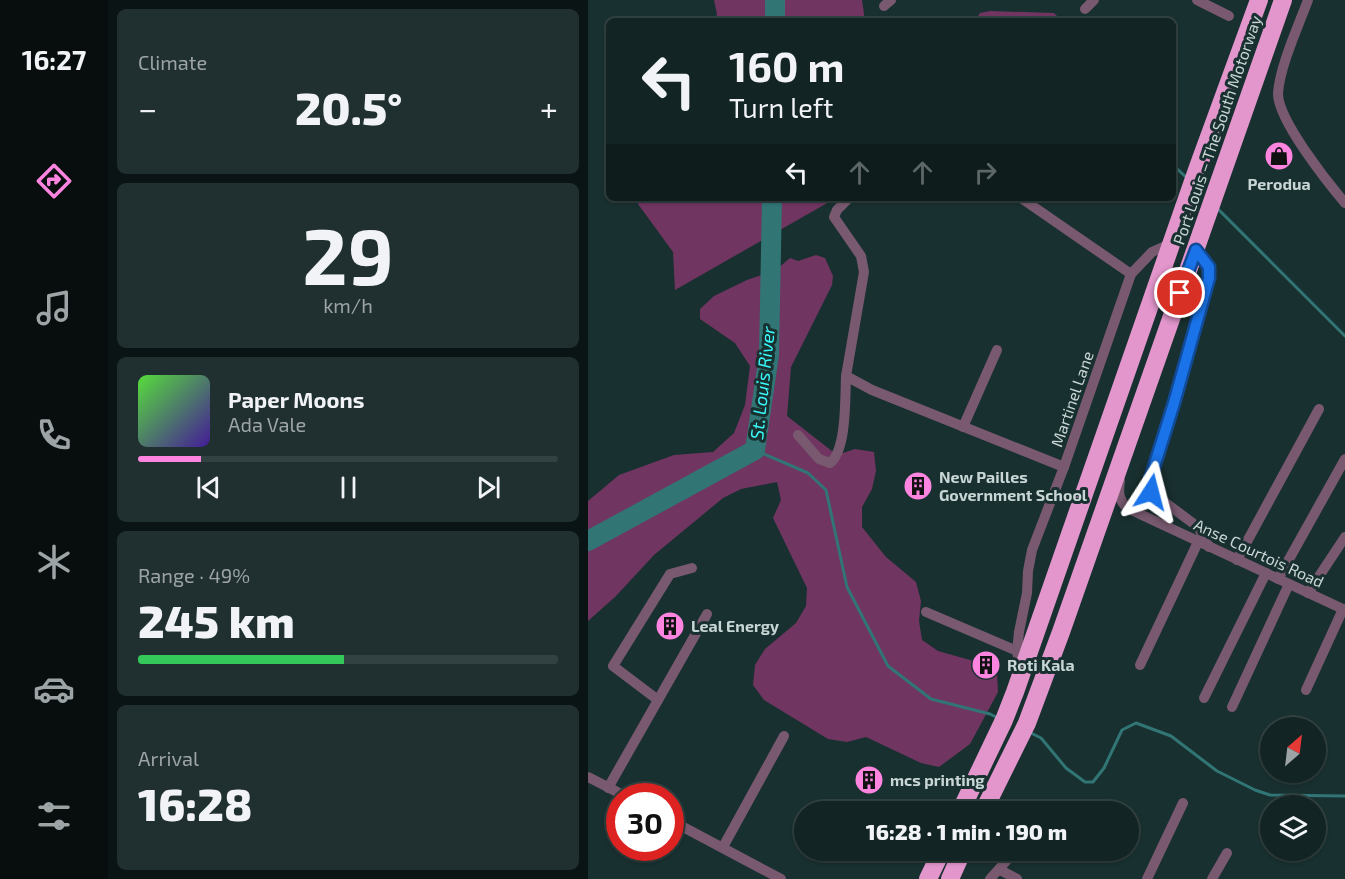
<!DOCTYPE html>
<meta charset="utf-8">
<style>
body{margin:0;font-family:"Exo 2",sans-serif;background:#203031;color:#f1f3f6;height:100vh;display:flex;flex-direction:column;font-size:22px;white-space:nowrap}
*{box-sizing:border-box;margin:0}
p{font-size:20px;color:#9da4a6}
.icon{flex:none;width:33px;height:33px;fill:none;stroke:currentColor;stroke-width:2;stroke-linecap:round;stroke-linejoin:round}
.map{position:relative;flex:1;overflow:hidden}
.details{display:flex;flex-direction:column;gap:9px;padding:9px;background:#0a1414;width:480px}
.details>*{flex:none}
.guide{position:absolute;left:18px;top:18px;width:570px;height:183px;border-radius:9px;box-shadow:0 2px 4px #0004,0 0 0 2px #324141;background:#132424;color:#f1f3f6;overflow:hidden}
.needle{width:39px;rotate:28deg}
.tools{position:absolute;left:672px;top:717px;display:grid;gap:12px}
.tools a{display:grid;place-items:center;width:66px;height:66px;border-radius:50%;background:#132424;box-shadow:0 2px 4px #0004,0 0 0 2px #324141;font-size:30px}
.speed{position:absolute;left:18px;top:783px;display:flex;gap:12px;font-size:30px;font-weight:700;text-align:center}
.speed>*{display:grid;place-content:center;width:78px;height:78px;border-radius:50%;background:#132424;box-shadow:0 2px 4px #0004,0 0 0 2px #324141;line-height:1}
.speed .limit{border:9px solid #d22;background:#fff;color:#111}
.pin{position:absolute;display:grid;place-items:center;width:51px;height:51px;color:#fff;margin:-26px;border:3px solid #fff;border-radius:50%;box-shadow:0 2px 6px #0007}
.me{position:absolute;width:66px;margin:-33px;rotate:9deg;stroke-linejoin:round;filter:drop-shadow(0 0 4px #0008)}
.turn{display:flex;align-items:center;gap:21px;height:126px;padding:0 24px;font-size:27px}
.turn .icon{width:78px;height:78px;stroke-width:2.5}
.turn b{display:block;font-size:42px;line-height:51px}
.lanes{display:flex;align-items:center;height:57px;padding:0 24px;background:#0003;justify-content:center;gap:30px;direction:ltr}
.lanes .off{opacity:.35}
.big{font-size:45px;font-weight:800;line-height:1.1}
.details .tile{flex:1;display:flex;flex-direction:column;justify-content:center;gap:9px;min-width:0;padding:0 21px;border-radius:9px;background:#203031}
.details .dial{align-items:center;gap:0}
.dial b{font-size:78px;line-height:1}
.song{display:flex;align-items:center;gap:18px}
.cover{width:72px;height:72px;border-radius:9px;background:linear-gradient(135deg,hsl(110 70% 55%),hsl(260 70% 35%))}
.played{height:6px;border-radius:3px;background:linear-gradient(90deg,#fe85df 15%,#324141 15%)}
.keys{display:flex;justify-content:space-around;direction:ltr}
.heat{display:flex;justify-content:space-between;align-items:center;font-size:33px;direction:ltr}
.charge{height:9px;border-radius:4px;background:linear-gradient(90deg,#34c759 49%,#324141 0)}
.trip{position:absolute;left:206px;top:801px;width:345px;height:60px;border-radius:30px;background:#132424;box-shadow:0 2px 4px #0004,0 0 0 2px #324141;font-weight:800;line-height:60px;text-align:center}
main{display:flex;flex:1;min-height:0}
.tab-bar{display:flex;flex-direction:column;width:108px;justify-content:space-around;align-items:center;background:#080e0e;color:#9da4a6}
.tab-bar .icon{width:42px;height:42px}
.tab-bar .current{color:#fe85df}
.tab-bar b{font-size:27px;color:#f1f3f6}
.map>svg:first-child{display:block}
.green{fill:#713561}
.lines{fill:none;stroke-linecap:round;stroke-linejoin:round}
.stream{stroke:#317575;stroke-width:3}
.river{stroke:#317575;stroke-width:20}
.street{stroke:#78596f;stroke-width:10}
.highway{stroke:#e296cc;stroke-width:18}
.route-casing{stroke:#114b97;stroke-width:15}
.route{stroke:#1a73e8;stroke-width:10}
.labels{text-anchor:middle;stroke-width:6;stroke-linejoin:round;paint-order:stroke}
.street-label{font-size:16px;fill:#c8d6d5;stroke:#193030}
.poi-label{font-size:16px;font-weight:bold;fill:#c8d6d5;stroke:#193030;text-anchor:start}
.water-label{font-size:18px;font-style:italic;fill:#3afbfc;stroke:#193030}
</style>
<main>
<nav class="tab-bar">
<b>16:27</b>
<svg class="icon current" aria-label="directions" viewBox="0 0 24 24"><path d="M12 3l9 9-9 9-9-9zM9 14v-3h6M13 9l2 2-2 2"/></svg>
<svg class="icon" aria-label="music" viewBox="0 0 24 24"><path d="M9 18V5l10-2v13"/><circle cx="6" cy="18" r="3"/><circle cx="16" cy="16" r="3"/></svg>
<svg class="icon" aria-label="phone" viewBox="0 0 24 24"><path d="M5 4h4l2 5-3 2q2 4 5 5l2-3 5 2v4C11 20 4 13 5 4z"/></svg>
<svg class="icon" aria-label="climate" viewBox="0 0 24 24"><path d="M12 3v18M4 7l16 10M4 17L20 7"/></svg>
<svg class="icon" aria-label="car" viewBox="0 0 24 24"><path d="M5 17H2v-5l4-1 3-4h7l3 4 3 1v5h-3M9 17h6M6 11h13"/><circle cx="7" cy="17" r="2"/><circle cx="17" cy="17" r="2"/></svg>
<svg class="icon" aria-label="filters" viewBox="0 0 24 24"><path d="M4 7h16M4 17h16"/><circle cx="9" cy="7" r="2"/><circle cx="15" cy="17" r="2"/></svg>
</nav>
<section class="details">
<div class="tile"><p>Climate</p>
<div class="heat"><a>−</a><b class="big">20.5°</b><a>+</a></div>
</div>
<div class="tile dial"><b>29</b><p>km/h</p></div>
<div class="tile">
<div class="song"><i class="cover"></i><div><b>Paper Moons</b><p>Ada Vale</p></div></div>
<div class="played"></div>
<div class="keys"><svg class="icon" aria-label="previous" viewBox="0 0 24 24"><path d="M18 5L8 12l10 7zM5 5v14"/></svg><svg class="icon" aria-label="pause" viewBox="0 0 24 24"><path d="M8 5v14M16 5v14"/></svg><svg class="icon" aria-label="next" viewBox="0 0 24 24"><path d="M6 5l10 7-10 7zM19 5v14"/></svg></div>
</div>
<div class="tile"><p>Range · 49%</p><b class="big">245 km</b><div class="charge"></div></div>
<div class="tile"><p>Arrival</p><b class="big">16:28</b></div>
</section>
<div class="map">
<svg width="757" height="879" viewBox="0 0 757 879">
<rect width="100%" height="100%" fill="#193030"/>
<!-- green -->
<g class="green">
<path d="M126 0H274L277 21H127L129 14Z"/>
<path d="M402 11 466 13 474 21H387L392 13Z"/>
<path d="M49 198H248L87 290 85 252 50 204Z"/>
<path d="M228 255 237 258 245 276 244 285 203 367 199 416 249 455 267 449 286 452 288 471 284 489 274 507V527L298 557 328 582 333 601 331 621 334 640 350 651 389 662 409 673 410 692 382 744 351 767 333 763 278 737 259 742 240 739 176 700 165 685 167 665 177 649 208 623 218 606 219 588 185 518 193 500 189 482 153 489 135 498 66 555 27 597 0 621V501L31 475 86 455 125 452 146 433 157 405 162 366 147 343 112 319V309L126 296 159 280 188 270 202 258 210 261Z"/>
</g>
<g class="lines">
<!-- stream -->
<g class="stream">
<path d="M585 165 599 178"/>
<path d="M629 208 757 336"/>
<path d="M167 450 220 473 238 490 259 587 300 666 343 699 402 714 410 718"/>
<path d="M441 732 453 738 478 768 497 782H505L516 768 534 730 548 723 583 736 629 771 667 790 682 795 757 796"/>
</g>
<!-- river -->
<g class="river">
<path d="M187 21V0"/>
<path d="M0 541 167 450 181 355 184 198"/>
</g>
<!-- street -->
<g class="street">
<path d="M609 0 641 16"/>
<path d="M720 0C710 27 692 66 690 93 689 119 740 183 757 203"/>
<path d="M296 6 303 0"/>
<path d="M497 9 506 0"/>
<path d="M261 198 249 210 246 217 273 256 276 272 258 376 284 390 476 467"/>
<path d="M433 198 543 274"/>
<path d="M608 250 621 267V278L586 403 561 483 563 492 610 527 621 547"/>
<path d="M375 427 409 350"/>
<path d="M210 435 231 459 242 463C259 450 257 397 258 376"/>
<path d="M532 481C530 493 531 500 539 508L757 610"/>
<path d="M649 560 731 409"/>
<path d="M690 579 757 459"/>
<path d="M720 593 757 537"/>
<path d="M338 612 429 651"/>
<path d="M552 665 610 542"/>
<path d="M432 668 429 651 431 632 439 593 440 571 444 550 476 467 543 274 564 252 584 243"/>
<path d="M718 690 755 609"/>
<path d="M616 698 678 573"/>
<path d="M70 700 25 666 82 574 104 568"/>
<path d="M644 707 701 584"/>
<path d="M0 777 37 796"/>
<path d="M20 788 119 614"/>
<path d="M82 820 193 879"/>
<path d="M135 847 196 736"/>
<path d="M412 870 429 879"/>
<path d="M402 879 419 860V850"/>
<path d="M559 879 595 803"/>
<path d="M624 879 639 853"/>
</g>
<!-- highway -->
<g class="highway">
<path d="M372 812 416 720 427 692 610 167 671 0"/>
<path d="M395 812 439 723 473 632 695 0"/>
<path d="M340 879 354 850"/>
<path d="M362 879 375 850"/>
</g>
</g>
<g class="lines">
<!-- route casing -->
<g class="route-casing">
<path id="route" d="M563 492 561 483 586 403 621 278V267L608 250 592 293"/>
</g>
<!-- route -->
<use href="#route" class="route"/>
</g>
<!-- icons -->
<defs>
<g id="shop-disc" transform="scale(1.5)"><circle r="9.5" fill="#fe85df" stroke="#193030"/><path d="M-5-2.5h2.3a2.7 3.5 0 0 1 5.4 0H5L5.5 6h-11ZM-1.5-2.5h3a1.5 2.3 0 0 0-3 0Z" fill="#111"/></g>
<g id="building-disc" transform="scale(1.5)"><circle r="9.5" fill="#fe85df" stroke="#193030"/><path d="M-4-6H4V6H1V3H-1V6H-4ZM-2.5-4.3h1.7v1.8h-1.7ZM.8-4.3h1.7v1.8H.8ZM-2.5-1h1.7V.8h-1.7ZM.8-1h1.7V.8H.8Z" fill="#111"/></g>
</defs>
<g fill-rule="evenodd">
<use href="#shop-disc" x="691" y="156"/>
<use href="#building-disc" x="330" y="486"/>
<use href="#building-disc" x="82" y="626"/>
<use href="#building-disc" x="398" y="665"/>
<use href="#building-disc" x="281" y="780"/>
</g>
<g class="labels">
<!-- street labels -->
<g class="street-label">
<text transform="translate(629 130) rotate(-71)" y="6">Port Louis – The South Motorway</text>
<text transform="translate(484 399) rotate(-71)" y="6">Martinel Lane</text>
<text transform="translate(671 553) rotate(25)" y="6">Anse Courtois Road</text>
</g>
<!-- poi labels -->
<g class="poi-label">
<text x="691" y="190" text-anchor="middle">Perodua</text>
<text x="351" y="483">New Pailles<tspan x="351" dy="18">Government School</tspan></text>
<text x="103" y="632">Leal Energy</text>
<text x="419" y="671">Roti Kala</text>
<text x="302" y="786">mcs printing</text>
</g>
<!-- water labels -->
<g class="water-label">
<text transform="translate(175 383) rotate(-84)" y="6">St. Louis River</text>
</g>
</g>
</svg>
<div class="tools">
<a><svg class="needle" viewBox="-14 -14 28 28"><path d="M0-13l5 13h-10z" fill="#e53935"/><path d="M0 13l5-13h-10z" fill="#9da4a6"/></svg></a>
<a><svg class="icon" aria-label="layers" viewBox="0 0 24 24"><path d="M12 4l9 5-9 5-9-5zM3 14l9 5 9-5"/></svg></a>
</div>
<div class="speed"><div class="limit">30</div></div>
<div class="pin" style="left:592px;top:293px;background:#d93025"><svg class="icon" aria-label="arrive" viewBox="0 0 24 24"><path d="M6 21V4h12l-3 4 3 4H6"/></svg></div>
<svg class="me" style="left:563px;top:492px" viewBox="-20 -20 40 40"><path d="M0-17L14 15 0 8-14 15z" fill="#1a73e8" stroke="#fff" stroke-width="4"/></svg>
<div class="trip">16:28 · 1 min · 190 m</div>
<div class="guide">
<div class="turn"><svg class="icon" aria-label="left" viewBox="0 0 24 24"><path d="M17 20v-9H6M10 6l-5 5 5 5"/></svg><div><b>160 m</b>Turn left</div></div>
<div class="lanes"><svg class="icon" aria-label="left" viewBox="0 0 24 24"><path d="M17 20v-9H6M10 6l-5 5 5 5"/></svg><svg class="icon off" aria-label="ahead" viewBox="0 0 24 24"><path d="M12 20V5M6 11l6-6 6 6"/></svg><svg class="icon off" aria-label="ahead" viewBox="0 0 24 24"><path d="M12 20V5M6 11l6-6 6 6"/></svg><svg class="icon off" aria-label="right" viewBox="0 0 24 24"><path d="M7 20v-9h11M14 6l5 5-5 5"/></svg></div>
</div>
</div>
</main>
